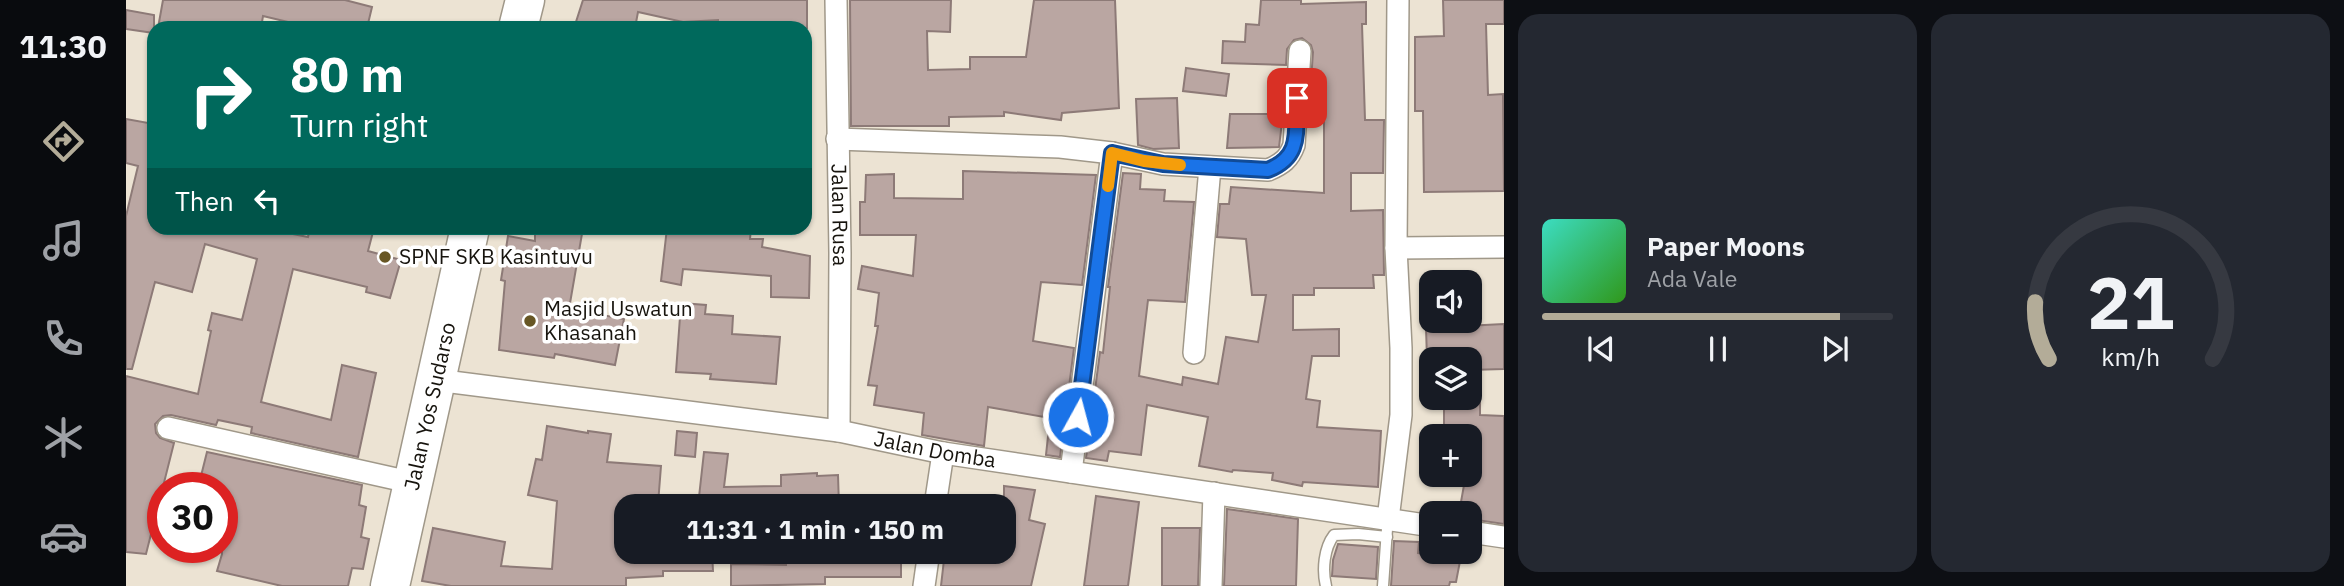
<!DOCTYPE html>
<meta charset="utf-8">
<style>
body{margin:0;font-family:"IBM Plex Sans",sans-serif;background:#242831;color:#f1f3f6;height:100vh;display:flex;flex-direction:column;font-size:26px;white-space:nowrap}
*{box-sizing:border-box;margin:0}
p{font-size:23px;color:#9ea1a6}
.icon{flex:none;width:38px;height:38px;fill:none;stroke:currentColor;stroke-width:2;stroke-linecap:round;stroke-linejoin:round}
.map{position:relative;flex:1;overflow:hidden}
.details{display:flex;flex-direction:column;gap:14px;padding:14px;background:#0d0f14;width:840px}
.details>*{flex:none}
.hud{position:absolute;left:21px;top:21px;width:665px;height:214px;border-radius:21px;box-shadow:0 2px 5px #0004;background:#00695c;color:#fff;overflow:hidden}
.buttons{position:absolute;left:1293px;top:270px;display:grid;gap:14px}
.buttons a{display:grid;place-items:center;width:63px;height:63px;border-radius:14px;background:#171b24;box-shadow:0 2px 5px #0004;font-size:35px}
.speed{position:absolute;left:21px;top:472px;display:flex;gap:14px;font-size:35px;font-weight:700;text-align:center}
.speed>*{display:grid;place-content:center;width:91px;height:91px;border-radius:50%;background:#171b24;box-shadow:0 2px 5px #0004;line-height:1}
.speed .limit{border:10px solid #d22;background:#fff;color:#111}
.pin{position:absolute;display:grid;place-items:center;width:60px;height:60px;color:#fff;margin:-30px;border-radius:14px;box-shadow:0 4px 10px #0006}
.me{position:absolute;width:77px;margin:-38px;rotate:7deg;stroke-linejoin:round;filter:drop-shadow(0 0 5px #0008)}
.turn{display:flex;align-items:center;gap:24px;height:147px;padding:0 28px;font-size:32px}
.turn .icon{width:91px;height:91px;stroke-width:2.5}
.turn b{display:block;font-size:49px;line-height:60px}
.then{display:flex;align-items:center;height:66px;padding:0 28px;background:#0003;gap:14px;font-size:26px}
.details .tile{flex:1;display:flex;flex-direction:column;justify-content:center;gap:10px;min-width:0;padding:0 24px;border-radius:21px;background:#242831}
.details .dial{align-items:center;gap:0}
.dial svg{height:182px;overflow:visible;fill:none;stroke:#363941;stroke-width:7;stroke-linecap:round;text-anchor:middle}
.dial text{fill:#f1f3f6;stroke:none}
.song{display:flex;align-items:center;gap:21px}
.cover{width:84px;height:84px;border-radius:10px;background:linear-gradient(135deg,hsl(170 70% 55%),hsl(110 70% 35%))}
.played{height:7px;border-radius:4px;background:linear-gradient(90deg,#b3ac98 85%,#363941 85%)}
.keys{display:flex;justify-content:space-around;direction:ltr}
.details .tiles{flex:1;display:grid;gap:14px;grid-template-columns:repeat(2,1fr)}
.trip{position:absolute;left:488px;top:494px;width:402px;height:70px;border-radius:21px;background:#171b24;box-shadow:0 2px 5px #0004;font-weight:800;line-height:70px;text-align:center}
main{display:flex;flex:1;min-height:0}
.tab-bar{display:flex;flex-direction:column;width:126px;justify-content:space-around;align-items:center;background:#090b0e;color:#9ea1a6}
.tab-bar .icon{width:49px;height:49px}
.tab-bar .current{color:#b3ac98}
.tab-bar b{font-size:32px;color:#f1f3f6}
.map>svg:first-child{display:block}
.building{fill:#baa6a2;stroke:#8d7a77;stroke-width:2}
.lines{fill:none;stroke-linecap:round;stroke-linejoin:round}
.lane-casing{stroke:#a09889;stroke-width:13}
.street-casing{stroke:#a09889;stroke-width:24}
.highway-casing{stroke:#a09889;stroke-width:41}
.lane{stroke:#fff;stroke-width:10}
.street{stroke:#fff;stroke-width:21}
.highway{stroke:#fff;stroke-width:38}
.route-casing{stroke:#114b97;stroke-width:18}
.route{stroke:#1a73e8;stroke-width:12}
.slow{stroke:#f59e0b;stroke-width:12}
.poi-dot{fill:#675624;stroke:#fff;stroke-width:2.5}
.labels{text-anchor:middle;stroke-width:7;stroke-linejoin:round;paint-order:stroke}
.street-label{font-size:21px;fill:#17140e;stroke:#fff}
.poi-label{font-size:21px;fill:#17140e;stroke:#fff;text-anchor:start}
</style>
<main>
<nav class="tab-bar">
<b>11:30</b>
<svg class="icon current" aria-label="directions" viewBox="0 0 24 24"><path d="M12 3l9 9-9 9-9-9zM9 14v-3h6M13 9l2 2-2 2"/></svg>
<svg class="icon" aria-label="music" viewBox="0 0 24 24"><path d="M9 18V5l10-2v13"/><circle cx="6" cy="18" r="3"/><circle cx="16" cy="16" r="3"/></svg>
<svg class="icon" aria-label="phone" viewBox="0 0 24 24"><path d="M5 4h4l2 5-3 2q2 4 5 5l2-3 5 2v4C11 20 4 13 5 4z"/></svg>
<svg class="icon" aria-label="climate" viewBox="0 0 24 24"><path d="M12 3v18M4 7l16 10M4 17L20 7"/></svg>
<svg class="icon" aria-label="car" viewBox="0 0 24 24"><path d="M5 17H2v-5l4-1 3-4h7l3 4 3 1v5h-3M9 17h6M6 11h13"/><circle cx="7" cy="17" r="2"/><circle cx="17" cy="17" r="2"/></svg>
</nav>
<div class="map">
<svg width="1378" height="586" viewBox="0 0 1378 586">
<rect width="100%" height="100%" fill="#ece3d3"/>
<!-- building -->
<g class="building">
<path d="M37 0H219L246 7 241 28H187L137 16 135 28H32Z"/>
<path d="M457 0H681V28H592V20L557 22 512 12 509 28H464L449 25Z"/>
<path d="M724 0H825L824 32 801 31 802 70 844 69V57H900L908 0H989L993 108 936 113 935 120 878 112V116L823 117V126H725Z"/>
<path d="M1135 0H1175V4L1240 2V24H1236L1239 120H1258L1257 173H1225V211L1257 210 1258 275H1247L1248 288H1188V295H1167V330L1213 329V356H1186L1180 399 1194 401 1191 427 1255 431 1252 487 1177 482 1176 486 1146 480 1147 473 1107 470 1106 472 1073 466 1082 417 1021 405 1015 455 983 451 981 461 960 458 974 352 977 353 984 287H982L997 173 1015 174 1014 189 1039 190 1038 201 1068 202 1059 302 1022 300 1013 376 1056 385 1057 377 1092 384 1100 337 1132 342 1140 295H1126L1120 239 1091 237 1094 204H1103L1105 187 1198 193V109H1183L1187 52 1185 45 1176 38 1168 40 1161 49 1160 65 1096 63 1097 41 1119 42 1120 24 1133 25Z"/>
<path d="M1317 0H1378V24H1360L1362 95 1377 94 1378 191 1298 192 1297 111H1289V37L1318 36Z"/>
<path d="M0 10 28 15V33L0 29Z"/>
<path d="M1060 68 1103 74 1100 96 1057 91Z"/>
<path d="M1051 98 1053 148 1027 149 1012 145 1010 99Z"/>
<path d="M1104 114H1157L1153 147 1101 148Z"/>
<path d="M0 119 28 124V228H137L182 237 184 228H248L242 251 275 260 264 298 240 292 241 287 167 269 135 402 205 420 216 365 250 373 232 457 125 433 126 427 92 420 90 425 45 415 37 416 29 424 30 433 34 438 48 443 20 554 0 552V376L72 394 85 331 82 330 86 313 116 320 131 259 79 244 66 292 29 282 6 369H0V216L12 166 0 163Z"/>
<path d="M837 171 970 175 956 285 915 282 907 341 948 348 934 457 920 455 924 418 862 407 858 446 796 435 798 413 748 405 751 386 742 385 752 326H749L753 293 732 289 736 266 787 276 790 235H734V202H739L740 175 768 174V198L837 199Z"/>
<path d="M409 228H457L443 309 498 319 489 365 429 354 428 358 373 350 379 281 375 280 382 236 409 241Z"/>
<path d="M541 228H625L624 239H637L636 247 684 256 683 298 645 297V276L557 269 555 285 535 281Z"/>
<path d="M555 303 580 305 579 314 607 316 606 334 654 337 650 384 584 379 585 374 550 372Z"/>
<path d="M1378 324V369L1344 370V359H1301L1300 328Z"/>
<path d="M1318 397H1354V415L1378 416V524L1344 519V513H1333L1340 474H1344V436H1321V426H1318Z"/>
<path d="M421 426 462 433V431L485 434 481 462 535 466 532 504 500 502V551H586L587 571H537V576L500 578V586H325L296 581 307 528 379 542 375 566 426 569 431 501 402 495 410 459 416 460Z"/>
<path d="M551 431 571 433 569 457 549 455Z"/>
<path d="M81 452 236 485 233 505 240 507 235 537 243 539 237 569 226 568 222 586H156L91 571 96 554V488H72Z"/>
<path d="M578 452 602 454 598 487 655 486V475L691 473V476L712 475 713 506H572Z"/>
<path d="M878 486 909 490 903 520 919 524 905 586H815L819 551H878Z"/>
<path d="M970 496 1013 502 1002 586H958Z"/>
<path d="M1101 509 1172 519 1170 586H1098Z"/>
<path d="M1036 528H1074L1072 586H1036Z"/>
<path d="M1268 541 1293 542 1292 553 1335 556 1330 582H1324L1323 586H1265Z"/>
<path d="M1212 544 1252 547 1250 579 1206 576 1207 560Z"/>
<path d="M660 551 775 552V577H699V584L605 586V564L660 565Z"/>
</g>
<g class="lines">
<!-- lane casing -->
<g class="lane-casing">
<g id="lane">
<path d="M1200 586C1196 570 1198 548 1208 535L1232 534 1261 537"/>
<path d="M1257 586 1261 529"/>
</g>
</g>
<!-- street casing -->
<g class="street-casing">
<g id="street">
<path id="s1" d="M710 0 714 253 713 431"/>
<path d="M711 139 934 147 986 153 1037 164 1142 170C1156 164 1163 159 1168 145L1174 51"/>
<path d="M1270 248 1378 247"/>
<path d="M1068 353 1084 167"/>
<path id="s2" d="M310 380 713 431 817 453 1306 526"/>
<path d="M42 428 288 483"/>
<path d="M945 472 986 153"/>
<path d="M809 506 817 453"/>
<path d="M1262 519 1275 415V348L1270 248 1272 0"/>
<path d="M1344 532 1378 537"/>
<path d="M798 586 803 551"/>
<path d="M1085 586 1088 493"/>
</g>
</g>
<!-- highway casing -->
<g class="highway-casing">
<g id="highway">
<path d="M392 28 399 0"/>
<path id="s3" d="M264 586 344 228"/>
</g>
</g>
<!-- lane -->
<use href="#lane" class="lane"/>
<!-- street -->
<use href="#street" class="street"/>
<!-- highway -->
<use href="#highway" class="highway"/>
</g>
<g class="lines">
<!-- route casing -->
<g class="route-casing">
<path id="route" d="M952 417 986 153 1037 164 1142 170C1177 156 1169 131 1171 98"/>
</g>
<!-- route -->
<use href="#route" class="route"/>
<!-- slow -->
<path class="slow" d="M982 186 986 153 1018 161 1054 165"/>
</g>
<!-- markers -->
<g class="poi-dot">
<circle cx="259" cy="257" r="7"/>
<circle cx="404" cy="321" r="7"/>
</g>
<g class="labels">
<!-- street labels -->
<g class="street-label">
<text dy="7" stroke="none"><textPath href="#s1" startOffset="215">Jalan Rusa</textPath></text>
<text dy="7" stroke="none"><textPath href="#s3" startOffset="184">Jalan Yos Sudarso</textPath></text>
<text dy="7" stroke="none"><textPath href="#s2" startOffset="504">Jalan Domba</textPath></text>
</g>
<!-- poi labels -->
<g class="poi-label">
<text x="273" y="264">SPNF SKB Kasintuvu</text>
<text x="418" y="316">Masjid Uswatun<tspan x="418" dy="24">Khasanah</tspan></text>
</g>
</g>
</svg>
<div class="buttons">
<a><svg class="icon" aria-label="sound" viewBox="0 0 24 24"><path d="M4 9h4l5-4v14l-5-4H4zM17 9q2 3 0 6"/></svg></a>
<a><svg class="icon" aria-label="layers" viewBox="0 0 24 24"><path d="M12 4l9 5-9 5-9-5zM3 14l9 5 9-5"/></svg></a>
<a>+</a>
<a>−</a>
</div>
<div class="speed"><div class="limit">30</div></div>
<div class="pin" style="left:1171px;top:98px;background:#d93025"><svg class="icon" aria-label="arrive" viewBox="0 0 24 24"><path d="M6 21V4h12l-3 4 3 4H6"/></svg></div>
<svg class="me" style="left:952px;top:417px" viewBox="-20 -20 40 40"><circle r="17" fill="#1a73e8" stroke="#fff" stroke-width="3"/><path d="M0-11L8 9 0 5-8 9z" fill="#fff"/></svg>
<div class="trip">11:31 · 1 min · 150 m</div>
<div class="hud">
<div class="turn"><svg class="icon" aria-label="right" viewBox="0 0 24 24"><path d="M7 20v-9h11M14 6l5 5-5 5"/></svg><div><b>80 m</b>Turn right</div></div>
<div class="then">Then<svg class="icon" aria-label="left" viewBox="0 0 24 24"><path d="M17 20v-9H6M10 6l-5 5 5 5"/></svg></div>
</div>
</div>
<section class="details">
<div class="tiles">
<div class="tile">
<div class="song"><i class="cover"></i><div><b>Paper Moons</b><p>Ada Vale</p></div></div>
<div class="played"></div>
<div class="keys"><svg class="icon" aria-label="previous" viewBox="0 0 24 24"><path d="M18 5L8 12l10 7zM5 5v14"/></svg><svg class="icon" aria-label="pause" viewBox="0 0 24 24"><path d="M8 5v14M16 5v14"/></svg><svg class="icon" aria-label="next" viewBox="0 0 24 24"><path d="M6 5l10 7-10 7zM19 5v14"/></svg></div>
</div>
<div class="tile dial"><svg viewBox="0 0 100 80">
<path d="M14 69A42 42 0 1 1 86 69"/>
<path d="M14 69A42 42 0 0 1 8 44" stroke="#b3ac98"/>
<text x="50" y="56" font-size="32" font-weight="700">21</text>
<text x="50" y="72" font-size="11">km/h</text>
</svg></div>
</div>
</section>
</main>
